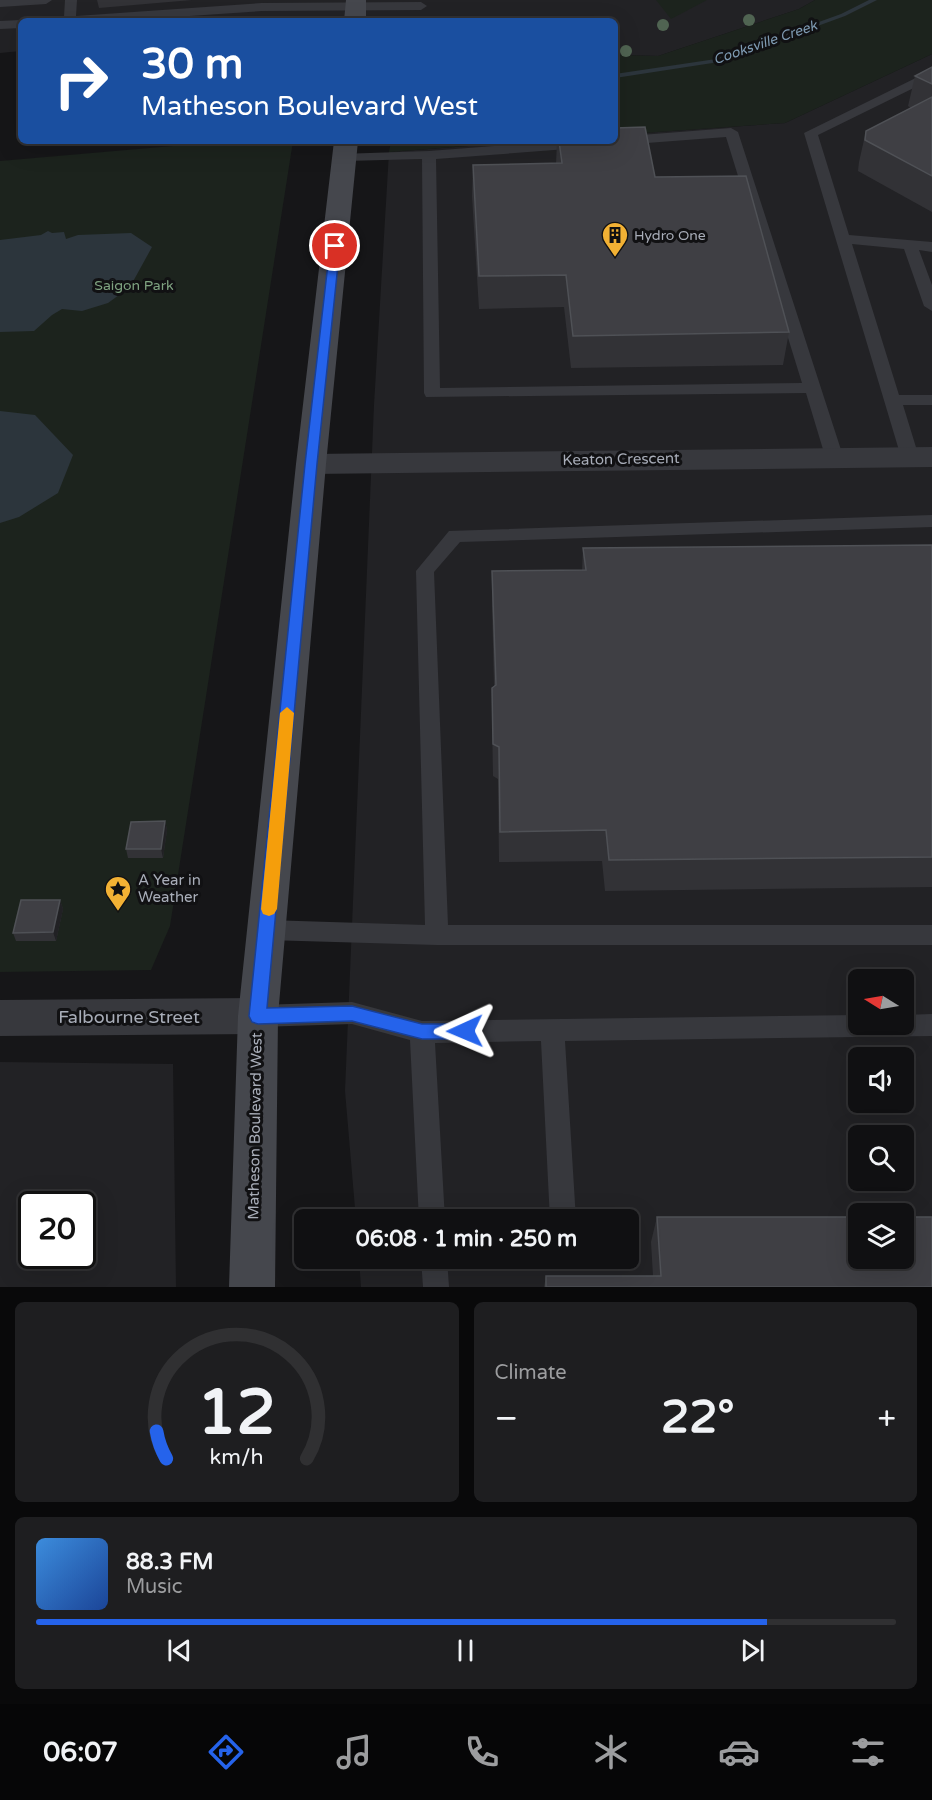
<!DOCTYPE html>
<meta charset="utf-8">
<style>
body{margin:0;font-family:"Varela Round",sans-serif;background:#1e1e20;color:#f1f3f6;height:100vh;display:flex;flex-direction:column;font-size:22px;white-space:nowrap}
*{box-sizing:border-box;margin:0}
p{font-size:20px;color:#9c9d9f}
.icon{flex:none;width:33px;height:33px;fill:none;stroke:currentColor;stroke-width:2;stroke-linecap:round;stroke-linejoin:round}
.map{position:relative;height:1287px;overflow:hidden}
.side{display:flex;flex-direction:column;gap:15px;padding:15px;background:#09090a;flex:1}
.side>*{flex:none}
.guide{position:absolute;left:18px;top:18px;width:600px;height:126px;border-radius:9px;box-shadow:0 6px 24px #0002,0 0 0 2px #303032;background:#1a4fa0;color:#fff;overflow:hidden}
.needle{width:39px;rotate:281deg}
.tools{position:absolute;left:848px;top:969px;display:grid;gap:12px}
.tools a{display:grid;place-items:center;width:66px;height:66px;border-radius:9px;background:#101012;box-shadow:0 6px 24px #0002,0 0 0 2px #303032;font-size:30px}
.speed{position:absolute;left:18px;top:1191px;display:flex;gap:12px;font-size:30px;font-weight:700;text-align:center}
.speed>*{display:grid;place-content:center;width:78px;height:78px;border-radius:50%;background:#101012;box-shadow:0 6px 24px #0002,0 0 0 2px #303032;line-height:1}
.speed .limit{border:3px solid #111;border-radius:9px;background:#fff;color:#111}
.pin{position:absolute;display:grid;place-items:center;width:51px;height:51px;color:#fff;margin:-26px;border:3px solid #fff;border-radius:50%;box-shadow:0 2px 6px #0007}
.me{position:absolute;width:66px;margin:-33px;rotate:269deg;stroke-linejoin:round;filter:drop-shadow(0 0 4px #0008)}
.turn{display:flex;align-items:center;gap:21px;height:126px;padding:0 24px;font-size:27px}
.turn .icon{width:78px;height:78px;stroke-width:2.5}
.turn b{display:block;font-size:42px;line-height:51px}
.big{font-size:45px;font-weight:800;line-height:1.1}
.side .card{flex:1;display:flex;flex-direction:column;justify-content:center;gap:9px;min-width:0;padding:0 21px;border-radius:9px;background:#1e1e20}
.side .dial{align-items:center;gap:0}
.dial svg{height:156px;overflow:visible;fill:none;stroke:#303032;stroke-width:7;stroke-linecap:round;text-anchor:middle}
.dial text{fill:#f1f3f6;stroke:none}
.song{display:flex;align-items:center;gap:18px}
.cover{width:72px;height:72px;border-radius:9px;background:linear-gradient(135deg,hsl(210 70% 55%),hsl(220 70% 35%))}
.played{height:6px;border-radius:3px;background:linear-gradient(90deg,#2563eb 85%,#303032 85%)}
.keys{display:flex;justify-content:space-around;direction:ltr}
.heat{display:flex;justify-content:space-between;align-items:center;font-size:33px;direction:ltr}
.side .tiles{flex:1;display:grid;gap:15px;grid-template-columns:1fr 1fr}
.card:last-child{grid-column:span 2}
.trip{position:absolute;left:294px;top:1209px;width:345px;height:60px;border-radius:9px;background:#101012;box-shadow:0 6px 24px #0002,0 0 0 2px #303032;font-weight:800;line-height:60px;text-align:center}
.tab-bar{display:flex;height:96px;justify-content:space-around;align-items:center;background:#060607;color:#9c9d9f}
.tab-bar .icon{width:42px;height:42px}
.tab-bar .current{color:#2563eb}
.tab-bar b{font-size:27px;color:#f1f3f6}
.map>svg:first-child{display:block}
.built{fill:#222225;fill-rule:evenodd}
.green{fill:#1c231d}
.water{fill:#2c353c}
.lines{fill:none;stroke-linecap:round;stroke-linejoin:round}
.stream{fill:#2c353c;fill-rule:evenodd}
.lane{fill:#37383d;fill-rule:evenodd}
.street{fill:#37383d;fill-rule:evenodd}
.secondary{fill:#45474d;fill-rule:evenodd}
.tree{fill:#506452}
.wall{fill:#323236}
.shaded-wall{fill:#212124}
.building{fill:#3f3f44;stroke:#4f5156;stroke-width:1.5}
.route{fill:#2563eb;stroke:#184099;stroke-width:1.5}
.slow{fill:#f59e0b}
.labels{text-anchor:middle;stroke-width:6;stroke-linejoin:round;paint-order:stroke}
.far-water-label{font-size:14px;font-style:italic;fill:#7f9bb3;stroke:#111113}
.far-poi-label{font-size:14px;fill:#a8adb8;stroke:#111113;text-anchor:start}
.far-park-label{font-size:14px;fill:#7fa381;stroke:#111113}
.street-label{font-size:15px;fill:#a8adb8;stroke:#111113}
.poi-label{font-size:15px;fill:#a8adb8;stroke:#111113;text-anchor:start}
.near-street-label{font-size:18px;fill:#a8adb8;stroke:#111113}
</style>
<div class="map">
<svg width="932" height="1287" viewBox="0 0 932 1287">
<rect width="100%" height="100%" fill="#161618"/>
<!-- built -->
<g class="built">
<path d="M0 0H815L799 9 658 56 615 55V21H21V51L0 53Z"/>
<path d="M932 54V1287H361L359 1259 628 1258V1220H356L345 1091 374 405 389 152 534 141H615V135L785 123ZM858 980H903V1024H858ZM858 1058H903V1102H858ZM858 1136H903V1180H858ZM858 1214H903V1258H858Z"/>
<path d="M0 1062 173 1064 176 1287H0ZM32 1204H82V1256H32Z"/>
</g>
<!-- green -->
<g class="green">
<path d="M656 0H707L671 19Z"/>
<path d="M815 0H932V54L785 123 615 135V55L658 56 799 9Z"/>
<path d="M230 141H293L170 926 151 970 0 972V161Z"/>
<path d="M391 141H534L389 152Z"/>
</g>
<!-- water -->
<g class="water">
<path d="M48 231 52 233 64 232 66 239 78 235 131 233 152 247 130 287 108 303 82 311 62 309 52 315 34 331 0 332V240L41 235Z"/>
<path d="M0 411 35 415 73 455 58 493 19 517 0 523Z"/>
</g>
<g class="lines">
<!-- stream -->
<path class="stream" d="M869 0H877L845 16 719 62 615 78V74L716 59 841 14Z"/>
<!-- lane -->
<g class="lane">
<path d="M0 0H52L46 4 0 7Z"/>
<path d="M65 0H77L76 16 262 3 421 2 427 6 421 10 262 11 116 21H57L64 17Z"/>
<path d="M21 20 24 21H21V28L0 29V21Z"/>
<path d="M932 70V79L818 135 849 235 932 242V252L919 250 932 285V311L924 306 904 249 852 244 899 395H932V405H903L919 457 916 461H904L901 457 804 133Z"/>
<path d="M731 128 738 132 843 456 840 460H828L825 456 806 393 426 397 424 393 422 159 345 161 338 157 340 154 429 151 560 141H615V137ZM726 137 802 383 440 388 436 159Z"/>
<path d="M932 515V527L460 542 434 572 448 925H932V945H437L267 940 259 937 256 930 259 923 267 920 425 925 416 571 449 531Z"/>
<path d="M352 1002 422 1021 858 1015V1024H903V1015L932 1014V1036L565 1041 576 1220H550L541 1041 435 1043 445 1220H419L410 1040 352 1024 258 1027 250 1024 246 1016 250 1008 258 1005Z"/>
<path d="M421 1258H447L449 1287H423Z"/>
</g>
<!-- street -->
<g class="street">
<path d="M932 447V467L311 474 301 471 296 464 301 457 311 454Z"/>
<path d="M258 998 272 1003 278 1016 272 1029 258 1034 0 1036V1000Z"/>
</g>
<!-- secondary -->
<g class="secondary">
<path d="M346 0H366V21H344Z"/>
<path d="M334 141H358L326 464 278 1016 275 1287H229L238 1016 296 464Z"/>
</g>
</g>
<!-- trees -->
<g class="tree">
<circle cx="749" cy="20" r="6"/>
<circle cx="663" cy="25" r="6"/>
<circle cx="626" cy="51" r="6"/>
</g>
<!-- wall -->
<g class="wall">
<path d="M97 0H192L99 8Z"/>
<path d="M932 67V212L858 171 859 162 866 131 911 108 908 106 915 76Z"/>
<path d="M557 141H615L655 177 789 332 783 365 571 368 564 307 479 309 472 196 473 165 556 164Z"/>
<path d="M932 545V887L605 891 602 861 499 862 498 779 493 776 492 720V688L494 686 492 604V571H582L583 548Z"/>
<path d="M165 821 167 830 163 858H128L126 849Z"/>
<path d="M60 900 63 909 56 941H16L13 933Z"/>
<path d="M657 1217 932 1287H544L546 1276H653L651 1242Z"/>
</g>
<!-- shaded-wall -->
<g class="shaded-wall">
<path d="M165 821 167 830 163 858 161 849Z"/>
<path d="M60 900 63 909 56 941 53 932Z"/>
</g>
<!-- building -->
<g class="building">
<path d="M932 67V84L915 76Z"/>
<path d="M932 97V176L865 140 866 131Z"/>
<path d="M645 127 655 177 746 176 789 332 573 336 566 275 479 276 473 165 562 163 559 141H615V128Z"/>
<path d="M932 545V857L609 860 606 830 500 832 499 747 493 744 492 688 496 685 492 571 586 570 583 548Z"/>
<path d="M165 821 161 849H126L131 822Z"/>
<path d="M21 900H60L53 932 13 933Z"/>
<path d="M657 1217H858V1258H903V1217H932V1287H546V1276H661Z"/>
</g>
<!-- route -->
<path class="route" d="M335 243 340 246 317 464 267 1008 352 1006 422 1024H465L471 1026 474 1031 471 1037 465 1039H422L352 1021 258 1024 252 1022 249 1016 305 464 330 246Z"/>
<!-- slow -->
<path class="slow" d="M287 707 294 713 277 909 274 914 269 916 263 914 261 909 280 713Z"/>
<!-- icons -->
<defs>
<g id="building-pin" transform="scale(1.35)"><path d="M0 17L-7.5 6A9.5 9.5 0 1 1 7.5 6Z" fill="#f2b134" stroke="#111113"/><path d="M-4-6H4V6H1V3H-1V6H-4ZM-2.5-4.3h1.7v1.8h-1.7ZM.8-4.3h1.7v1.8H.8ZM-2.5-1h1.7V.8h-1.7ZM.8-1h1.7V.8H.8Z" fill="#111"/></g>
<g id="sight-pin" transform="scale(1.35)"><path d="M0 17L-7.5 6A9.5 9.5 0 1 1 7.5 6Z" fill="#f2b134" stroke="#111113"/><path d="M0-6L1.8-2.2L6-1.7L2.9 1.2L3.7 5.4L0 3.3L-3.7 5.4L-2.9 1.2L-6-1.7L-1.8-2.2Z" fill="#111"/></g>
</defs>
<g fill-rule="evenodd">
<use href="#building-pin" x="615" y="235"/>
<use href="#sight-pin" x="118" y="889"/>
</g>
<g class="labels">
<!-- far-water labels -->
<g class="far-water-label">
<text transform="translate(765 42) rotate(-19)" y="5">Cooksville Creek</text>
</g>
<!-- far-poi labels -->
<g class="far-poi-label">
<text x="634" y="240">Hydro One</text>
</g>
<!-- far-park labels -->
<g class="far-park-label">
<text x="134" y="290">Saigon Park</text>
</g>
<!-- street labels -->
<g class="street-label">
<text transform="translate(621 459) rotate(-1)" y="5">Keaton Crescent</text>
<text transform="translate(255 1126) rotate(-89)" y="5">Matheson Boulevard West</text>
</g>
<!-- poi labels -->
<g class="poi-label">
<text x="138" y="885">A Year in<tspan x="138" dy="17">Weather</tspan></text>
</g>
<!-- near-street labels -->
<g class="near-street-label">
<text x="129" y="1023">Falbourne Street</text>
</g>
</g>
</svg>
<div class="tools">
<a><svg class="needle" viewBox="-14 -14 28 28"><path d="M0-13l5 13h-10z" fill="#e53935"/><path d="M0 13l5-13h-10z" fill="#9c9d9f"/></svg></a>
<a><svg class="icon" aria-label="sound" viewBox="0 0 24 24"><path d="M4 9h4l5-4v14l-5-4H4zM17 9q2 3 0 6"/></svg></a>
<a><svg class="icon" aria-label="search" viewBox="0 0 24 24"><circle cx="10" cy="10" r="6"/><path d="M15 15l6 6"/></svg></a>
<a><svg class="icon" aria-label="layers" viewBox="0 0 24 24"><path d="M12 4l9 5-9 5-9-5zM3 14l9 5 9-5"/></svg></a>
</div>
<div class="speed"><div class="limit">20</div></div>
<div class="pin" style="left:335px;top:246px;background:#d93025"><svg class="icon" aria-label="arrive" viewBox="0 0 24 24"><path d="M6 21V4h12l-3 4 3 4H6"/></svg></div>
<svg class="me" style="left:465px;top:1031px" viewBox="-20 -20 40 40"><path d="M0-17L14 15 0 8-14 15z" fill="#2563eb" stroke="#fff" stroke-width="4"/></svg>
<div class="trip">06:08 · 1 min · 250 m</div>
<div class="guide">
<div class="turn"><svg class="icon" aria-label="right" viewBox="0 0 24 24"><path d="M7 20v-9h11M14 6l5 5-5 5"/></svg><div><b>30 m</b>Matheson Boulevard West</div></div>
</div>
</div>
<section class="side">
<div class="tiles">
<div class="card dial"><svg viewBox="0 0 100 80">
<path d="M14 69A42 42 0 1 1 86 69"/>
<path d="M14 69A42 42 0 0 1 9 55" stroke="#2563eb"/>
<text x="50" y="56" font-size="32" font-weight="700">12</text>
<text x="50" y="72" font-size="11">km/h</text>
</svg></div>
<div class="card"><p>Climate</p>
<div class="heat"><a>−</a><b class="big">22°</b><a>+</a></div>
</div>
<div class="card">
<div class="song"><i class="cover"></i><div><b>88.3 FM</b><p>Music</p></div></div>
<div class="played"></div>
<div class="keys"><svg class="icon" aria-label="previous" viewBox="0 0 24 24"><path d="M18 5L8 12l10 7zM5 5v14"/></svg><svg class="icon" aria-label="pause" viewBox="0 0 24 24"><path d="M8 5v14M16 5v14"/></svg><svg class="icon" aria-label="next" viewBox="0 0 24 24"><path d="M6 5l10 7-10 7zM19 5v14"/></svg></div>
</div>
</div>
</section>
<nav class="tab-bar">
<b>06:07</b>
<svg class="icon current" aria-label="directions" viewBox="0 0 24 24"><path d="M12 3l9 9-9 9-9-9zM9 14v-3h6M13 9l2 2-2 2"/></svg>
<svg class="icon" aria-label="music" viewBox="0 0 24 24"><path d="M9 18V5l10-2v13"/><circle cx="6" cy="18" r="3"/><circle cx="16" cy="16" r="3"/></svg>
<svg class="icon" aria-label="phone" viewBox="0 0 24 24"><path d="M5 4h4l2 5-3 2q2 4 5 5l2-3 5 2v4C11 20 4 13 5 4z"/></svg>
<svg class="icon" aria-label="climate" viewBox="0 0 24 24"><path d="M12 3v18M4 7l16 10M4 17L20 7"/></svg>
<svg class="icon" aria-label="car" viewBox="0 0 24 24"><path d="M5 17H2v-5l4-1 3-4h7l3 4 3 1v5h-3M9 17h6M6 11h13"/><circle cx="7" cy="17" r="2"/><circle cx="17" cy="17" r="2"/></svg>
<svg class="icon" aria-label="filters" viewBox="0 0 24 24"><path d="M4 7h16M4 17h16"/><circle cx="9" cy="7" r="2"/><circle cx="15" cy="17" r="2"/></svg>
</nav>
